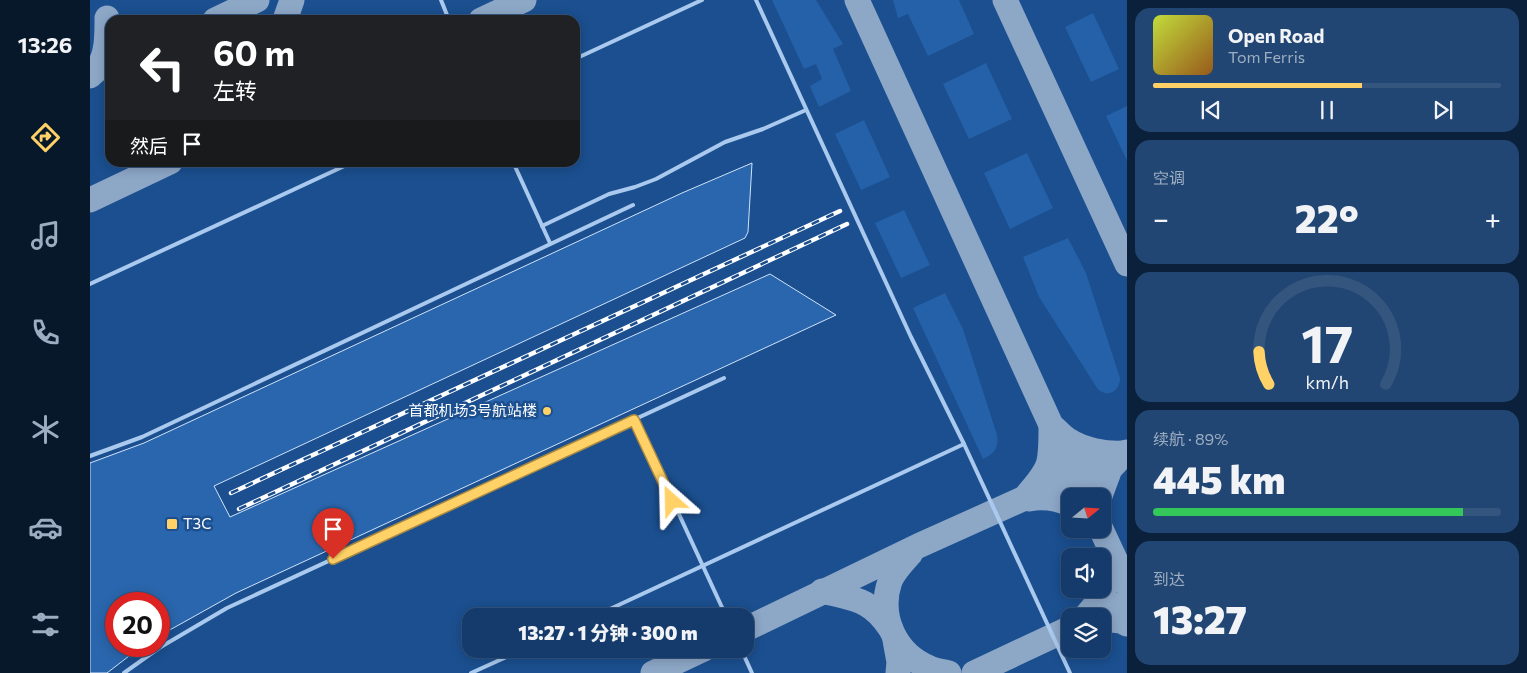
<!DOCTYPE html>
<html lang="zh">
<meta charset="utf-8">
<style>
body{margin:0;font-family:Commissioner,"Noto Sans SC",sans-serif;background:#214673;color:#f1f3f6;height:100vh;display:flex;flex-direction:column;font-size:19px;white-space:nowrap}
*{box-sizing:border-box;margin:0}
p{font-size:16px;color:#9dadc1}
.icon{flex:none;width:28px;height:28px;fill:none;stroke:currentColor;stroke-width:2;stroke-linecap:round;stroke-linejoin:round}
.map{position:relative;flex:1;overflow:hidden}
.sheet{display:flex;flex-direction:column;gap:8px;padding:8px;background:#0b203b;width:400px}
.sheet>*{flex:none}
.banner{position:absolute;left:15px;top:15px;width:475px;height:152px;border-radius:15px;box-shadow:0 2px 12px #0003,0 0 0 1px #33557e;background:#202124;color:#fff;overflow:hidden}
.needle{width:32px;rotate:72deg}
.tools{position:absolute;left:971px;top:488px;display:grid;gap:10px}
.tools a{display:grid;place-items:center;width:50px;height:50px;border-radius:10px;background:#143b6b;box-shadow:0 2px 12px #0003,0 0 0 1px #33557e;font-size:25px}
.speed{position:absolute;left:15px;top:592px;display:flex;gap:10px;font-size:25px;font-weight:700;text-align:center}
.speed>*{display:grid;place-content:center;width:65px;height:65px;border-radius:50%;background:#143b6b;box-shadow:0 2px 12px #0003,0 0 0 1px #33557e;line-height:1}
.speed .limit{border:8px solid #d22;background:#fff;color:#111}
.pin{position:absolute;display:grid;place-items:center;width:42px;height:42px;color:#fff;margin:-51px -21px;border-radius:50% 50% 50% 0;rotate:-45deg;box-shadow:0 0 5px #0007}
.pin .icon{rotate:45deg}
.me{position:absolute;width:55px;margin:-28px;rotate:335deg;stroke-linejoin:round;filter:drop-shadow(0 0 4px #0008)}
.turn{display:flex;align-items:center;gap:18px;height:105px;padding:0 25px;font-size:22px}
.turn .icon{width:65px;height:65px;stroke-width:2.5}
.turn b{display:block;font-size:35px;line-height:42px}
.then{display:flex;align-items:center;height:48px;padding:0 25px;background:#0003;gap:10px;font-size:19px}
.big{font-size:38px;font-weight:800;line-height:1.1}
.sheet .widget{flex:1;display:flex;flex-direction:column;justify-content:center;gap:8px;min-width:0;padding:0 18px;border-radius:15px;background:#214673}
.sheet .dial{align-items:center;gap:0}
.dial svg{height:130px;overflow:visible;fill:none;stroke:#33557e;stroke-width:7;stroke-linecap:round;text-anchor:middle}
.dial text{fill:#f1f3f6;stroke:none}
.song{display:flex;align-items:center;gap:15px}
.cover{width:60px;height:60px;border-radius:8px;background:linear-gradient(135deg,hsl(70 70% 55%),hsl(30 70% 35%))}
.played{height:5px;border-radius:2px;background:linear-gradient(90deg,#ffd166 60%,#33557e 60%)}
.keys{display:flex;justify-content:space-around;direction:ltr}
.heat{display:flex;justify-content:space-between;align-items:center;font-size:28px;direction:ltr}
.charge{height:8px;border-radius:4px;background:linear-gradient(90deg,#34c759 89%,#33557e 0)}
.trip{position:absolute;left:372px;top:608px;width:292px;height:50px;border-radius:15px;background:#143b6b;box-shadow:0 2px 12px #0003,0 0 0 1px #33557e;font-weight:800;line-height:50px;text-align:center}
main{display:flex;flex:1;min-height:0}
.tabs{display:flex;flex-direction:column;width:90px;justify-content:space-around;align-items:center;background:#08182b;color:#9dadc1}
.tabs .icon{width:35px;height:35px}
.tabs .on{color:#ffd166}
.tabs b{font-size:22px;color:#f1f3f6}
.map>svg:first-child{display:block}
.green{fill:#2461a8}
.lines{fill:none;stroke-linecap:round;stroke-linejoin:round}
.taxiway{stroke:#8da7c7;stroke-width:25}
.building{fill:#2a66ad;stroke:#cfe3fa}
.service{stroke:#a9c9ee;stroke-width:4}
.rail-casing{stroke:#fff;stroke-width:4.5}
.rail{stroke:#1b4f8f;stroke-width:2.5;stroke-dasharray:8;stroke-linecap:butt}
.route-casing{stroke:#a68842;stroke-width:12}
.route{stroke:#ffd166;stroke-width:9}
.poi-dot{fill:#ffd166;stroke:#1b4f8f;stroke-width:2}
.labels{text-anchor:middle;stroke-width:5;stroke-linejoin:round;paint-order:stroke}
.poi-label{font-size:15px;fill:#fff;stroke:#1b4f8f;text-anchor:end}
</style>
<main>
<nav class="tabs">
<b>13:26</b>
<svg class="icon on" aria-label="directions" viewBox="0 0 24 24"><path d="M12 3l9 9-9 9-9-9zM9 14v-3h6M13 9l2 2-2 2"/></svg>
<svg class="icon" aria-label="music" viewBox="0 0 24 24"><path d="M9 18V5l10-2v13"/><circle cx="6" cy="18" r="3"/><circle cx="16" cy="16" r="3"/></svg>
<svg class="icon" aria-label="phone" viewBox="0 0 24 24"><path d="M5 4h4l2 5-3 2q2 4 5 5l2-3 5 2v4C11 20 4 13 5 4z"/></svg>
<svg class="icon" aria-label="climate" viewBox="0 0 24 24"><path d="M12 3v18M4 7l16 10M4 17L20 7"/></svg>
<svg class="icon" aria-label="car" viewBox="0 0 24 24"><path d="M5 17H2v-5l4-1 3-4h7l3 4 3 1v5h-3M9 17h6M6 11h13"/><circle cx="7" cy="17" r="2"/><circle cx="17" cy="17" r="2"/></svg>
<svg class="icon" aria-label="filters" viewBox="0 0 24 24"><path d="M4 7h16M4 17h16"/><circle cx="9" cy="7" r="2"/><circle cx="15" cy="17" r="2"/></svg>
</nav>
<div class="map">
<svg width="1037" height="673" viewBox="0 0 1037 673">
<rect width="100%" height="100%" fill="#1b4f8f"/>
<!-- green -->
<g class="green">
<path d="M682 0H726L753 44 743 49 761 91 729 107 720 86 732 79 726 64 714 69Z"/>
<path d="M803 0H869L884 34 838 56 818 14 808 18Z"/>
<path d="M1003 13 1029 69 1001 82 975 27Z"/>
<path d="M896 63 922 119 879 139 853 84Z"/>
<path d="M1037 106V161L1016 116Z"/>
<path d="M774 120 800 177 771 190 745 134Z"/>
<path d="M937 153 963 208 920 229 894 173Z"/>
<path d="M814 210 840 265 811 278 785 223Z"/>
<path d="M978 238 996 273 1030 378C1030 392 1016 399 1007 388L949 297 933 257Z"/>
<path d="M855 293 873 329 907 435C909 448 904 454 893 459L823 308Z"/>
</g>
<g class="lines">
<!-- taxiway -->
<g class="taxiway">
<path d="M767 0 961 425 995 496"/>
<path d="M915 0 1037 264"/>
<path d="M125 20 167 0"/>
<path d="M195 20 202 0"/>
<path d="M391 20 434 0"/>
<path d="M0 76C18 62 17 38 17 18"/>
<path d="M0 200 80 162"/>
<path d="M963 427C968 431 973 437 978 440 993 450 1016 454 1033 453"/>
<path d="M937 495C961 468 961 464 961 428"/>
<path d="M1010 496 1020 469 1034 454"/>
<path d="M939 499C954 496 966 498 980 504"/>
<path d="M1011 529 1037 585"/>
<path d="M821 553C814 561 804 571 800 581 788 616 805 654 840 668 845 671 852 671 859 673"/>
<path d="M732 591C764 599 781 599 800 628"/>
<path d="M996 616C1019 590 1019 582 1019 548"/>
<path d="M1005 616 1037 602"/>
<path d="M1012 619 1031 621 1037 624"/>
<path d="M656 629 828 546 1037 452"/>
<path d="M805 640 809 662 808 673"/>
<path d="M563 673 614 649"/>
<path d="M884 673 980 628"/>
</g>
</g>
<!-- building -->
<path class="building" d="M662 163 658 232 655 238 124 486 140 517 680 274 746 315 146 593 69 636V604H26V646H52L17 673H0V463L54 443 592 193Z"/>
<g class="lines">
<!-- service -->
<g class="service">
<path d="M351 0 359 20"/>
<path d="M666 0 821 337 874 444 980 673"/>
<path d="M485 59 612 0"/>
<path d="M423 162 460 243"/>
<path d="M452 226 519 194 545 187 566 179 635 142 673 129 716 110"/>
<path d="M0 284 263 162"/>
<path d="M545 419 636 616"/>
<path d="M0 456 52 437 543 205"/>
<path d="M505 616 874 444"/>
<path d="M651 649 662 673"/>
<path d="M34 673 69 648 137 608 634 378"/>
<path d="M381 673 434 649"/>
</g>
<!-- rail casing -->
<g class="rail-casing">
<g id="rail">
<path d="M141 493 750 211"/>
<path d="M149 509 757 224"/>
</g>
</g>
<!-- rail -->
<use href="#rail" class="rail"/>
</g>
<g class="lines">
<!-- route casing -->
<g class="route-casing">
<path id="route" d="M243 559 544 420 582 501"/>
</g>
<!-- route -->
<use href="#route" class="route"/>
</g>
<!-- markers -->
<g class="poi-dot">
<circle cx="457" cy="411" r="5"/>
<rect x="76" y="518" width="12" height="12" rx="2.5"/>
</g>
<g class="labels">
<!-- poi labels -->
<g class="poi-label">
<text x="447" y="416">首都机场3号航站楼</text>
<text x="93" y="529" text-anchor="start">T3C</text>
</g>
</g>
</svg>
<div class="tools">
<a><svg class="needle" viewBox="-14 -14 28 28"><path d="M0-13l5 13h-10z" fill="#e53935"/><path d="M0 13l5-13h-10z" fill="#9dadc1"/></svg></a>
<a><svg class="icon" aria-label="sound" viewBox="0 0 24 24"><path d="M4 9h4l5-4v14l-5-4H4zM17 9q2 3 0 6"/></svg></a>
<a><svg class="icon" aria-label="layers" viewBox="0 0 24 24"><path d="M12 4l9 5-9 5-9-5zM3 14l9 5 9-5"/></svg></a>
</div>
<div class="speed"><div class="limit">20</div></div>
<div class="pin" style="left:243px;top:559px;background:#d93025"><svg class="icon" aria-label="arrive" viewBox="0 0 24 24"><path d="M6 21V4h12l-3 4 3 4H6"/></svg></div>
<svg class="me" style="left:582px;top:501px" viewBox="-20 -20 40 40"><path d="M0-17L14 15 0 8-14 15z" fill="#ffd166" stroke="#fff" stroke-width="4"/></svg>
<div class="trip">13:27 · 1 分钟 · 300 m</div>
<div class="banner">
<div class="turn"><svg class="icon" aria-label="left" viewBox="0 0 24 24"><path d="M17 20v-9H6M10 6l-5 5 5 5"/></svg><div><b>60 m</b>左转</div></div>
<div class="then">然后<svg class="icon" aria-label="arrive" viewBox="0 0 24 24"><path d="M6 21V4h12l-3 4 3 4H6"/></svg></div>
</div>
</div>
<section class="sheet">
<div class="widget">
<div class="song"><i class="cover"></i><div><b>Open Road</b><p>Tom Ferris</p></div></div>
<div class="played"></div>
<div class="keys"><svg class="icon" aria-label="previous" viewBox="0 0 24 24"><path d="M18 5L8 12l10 7zM5 5v14"/></svg><svg class="icon" aria-label="pause" viewBox="0 0 24 24"><path d="M8 5v14M16 5v14"/></svg><svg class="icon" aria-label="next" viewBox="0 0 24 24"><path d="M6 5l10 7-10 7zM19 5v14"/></svg></div>
</div>
<div class="widget"><p>空调</p>
<div class="heat"><a>−</a><b class="big">22°</b><a>+</a></div>
</div>
<div class="widget dial"><svg viewBox="0 0 100 80">
<path d="M14 69A42 42 0 1 1 86 69"/>
<path d="M14 69A42 42 0 0 1 8 49" stroke="#ffd166"/>
<text x="50" y="56" font-size="32" font-weight="700">17</text>
<text x="50" y="72" font-size="11">km/h</text>
</svg></div>
<div class="widget"><p>续航 · 89%</p><b class="big">445 km</b><div class="charge"></div></div>
<div class="widget"><p>到达</p><b class="big">13:27</b></div>
</section>
</main>
